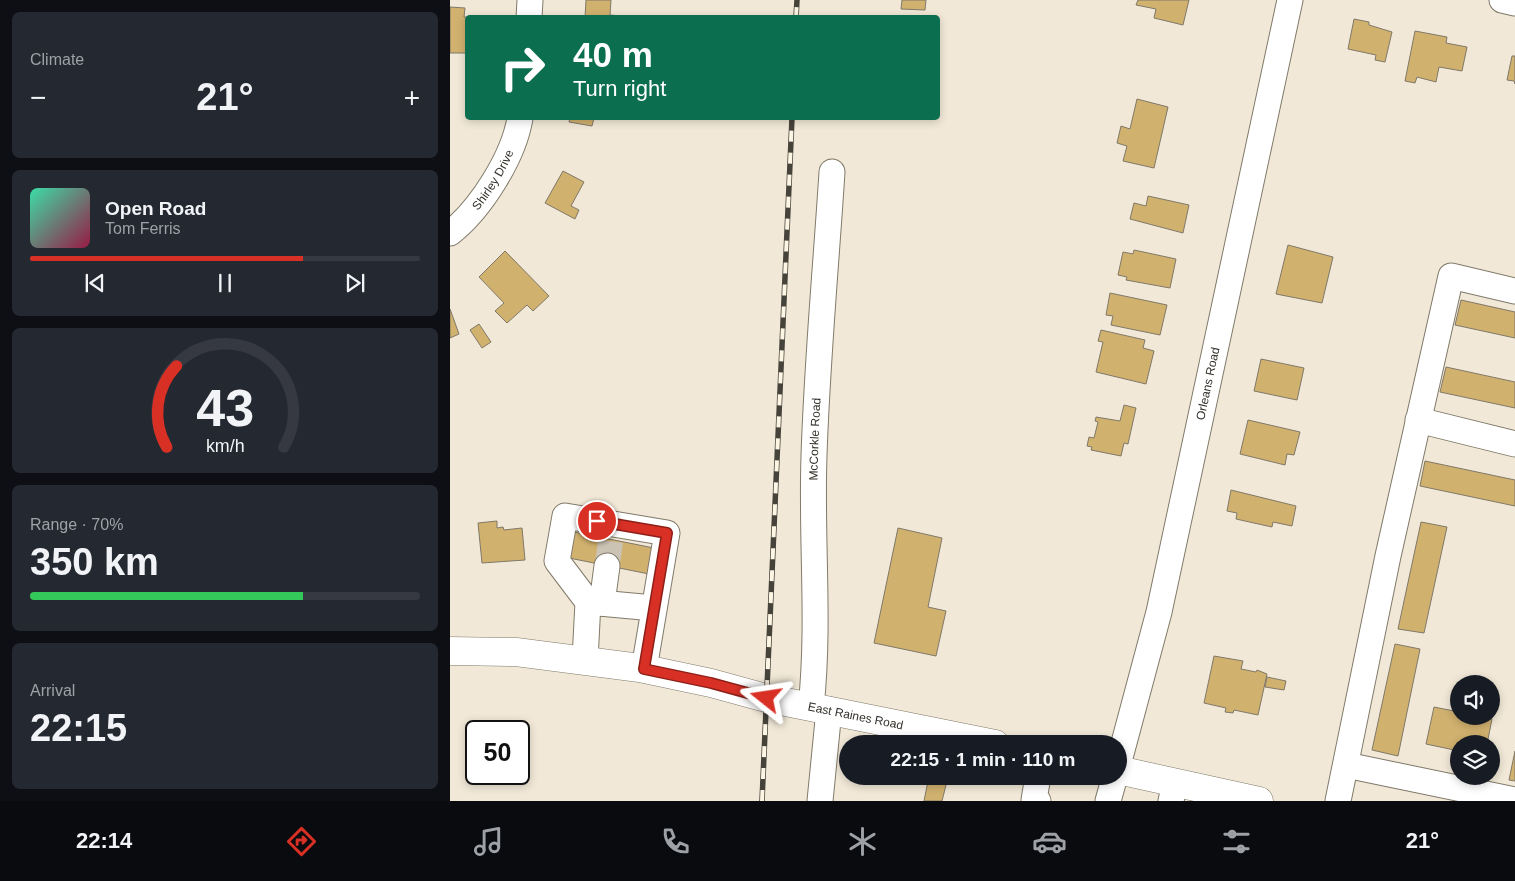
<!DOCTYPE html>
<meta charset="utf-8">
<style>
body{margin:0;font-family:Arial,sans-serif;background:#242831;color:#f1f3f6;height:100vh;display:flex;flex-direction:column;font-size:19px;white-space:nowrap}
*{box-sizing:border-box;margin:0}
p{font-size:16px;color:#9ea1a6}
.icon{flex:none;width:28px;height:28px;fill:none;stroke:currentColor;stroke-width:2;stroke-linecap:round;stroke-linejoin:round}
.map{position:relative;flex:1;overflow:hidden}
.drawer{display:flex;flex-direction:column;gap:12px;padding:12px;background:#0d0f14;width:450px}
.drawer>*{flex:none}
.top-card{position:absolute;left:15px;top:15px;width:475px;height:105px;border-radius:5px;box-shadow:0 2px 8px #0003;background:#0b6e4f;color:#fff;overflow:hidden}
.buttons{position:absolute;left:1000px;top:675px;display:grid;gap:10px}
.buttons a{display:grid;place-items:center;width:50px;height:50px;border-radius:50%;background:#171b24;box-shadow:0 2px 8px #0003;font-size:25px}
.speed{position:absolute;left:15px;top:720px;display:flex;gap:10px;font-size:25px;font-weight:700;text-align:center}
.speed>*{display:grid;place-content:center;width:65px;height:65px;border-radius:50%;background:#171b24;box-shadow:0 2px 8px #0003;line-height:1}
.speed .limit{border:2px solid #111;border-radius:8px;background:#fff;color:#111}
.pin{position:absolute;display:grid;place-items:center;width:42px;height:42px;color:#fff;margin:-21px;border:2px solid #fff;border-radius:50%;box-shadow:0 1px 5px #0007}
.me{position:absolute;width:55px;margin:-28px;rotate:285deg;stroke-linejoin:round;filter:drop-shadow(0 0 4px #0008)}
.turn{display:flex;align-items:center;gap:18px;height:105px;padding:0 25px;font-size:22px}
.turn .icon{width:65px;height:65px;stroke-width:2.5}
.turn b{display:block;font-size:35px;line-height:42px}
.big{font-size:38px;font-weight:800;line-height:1.1}
.drawer .widget{flex:1;display:flex;flex-direction:column;justify-content:center;gap:8px;min-width:0;padding:0 18px;border-radius:8px;background:#242831}
.drawer .dial{align-items:center;gap:0}
.dial svg{height:130px;overflow:visible;fill:none;stroke:#363941;stroke-width:7;stroke-linecap:round;text-anchor:middle}
.dial text{fill:#f1f3f6;stroke:none}
.song{display:flex;align-items:center;gap:15px}
.cover{width:60px;height:60px;border-radius:8px;background:linear-gradient(135deg,hsl(160 70% 55%),hsl(340 70% 35%))}
.played{height:5px;border-radius:2px;background:linear-gradient(90deg,#d93025 70%,#363941 70%)}
.keys{display:flex;justify-content:space-around;direction:ltr}
.heat{display:flex;justify-content:space-between;align-items:center;font-size:28px;direction:ltr}
.charge{height:8px;border-radius:4px;background:linear-gradient(90deg,#34c759 70%,#363941 0)}
.trip{position:absolute;left:389px;top:735px;width:288px;height:50px;border-radius:25px;background:#171b24;box-shadow:0 2px 8px #0003;font-weight:800;line-height:50px;text-align:center}
.menu{display:flex;height:80px;justify-content:space-around;align-items:center;background:#090b0e;color:#9ea1a6}
.menu .icon{width:35px;height:35px}
.menu .current{color:#d93025}
.menu b{font-size:22px;color:#f1f3f6}
main{display:flex;flex:1;min-height:0}
.map>svg:first-child{display:block}
.building{fill:#d1b16e;stroke:#807869}
.lines{fill:none;stroke-linecap:round;stroke-linejoin:round}
.minor-tunnel{stroke:#cbc3b4;stroke-width:25;stroke-dasharray:25 12;stroke-linecap:butt}
.minor-casing{stroke:#817a6a;stroke-width:27}
.major-casing{stroke:#817a6a;stroke-width:29}
.minor{stroke:#fff;stroke-width:25}
.major{stroke:#fff;stroke-width:28}
.rail-casing{stroke:#46433b;stroke-width:5.5}
.rail{stroke:#fef6e4;stroke-width:4;stroke-dasharray:11;stroke-linecap:butt}
.route-casing{stroke:#8d1f18;stroke-width:12}
.route{stroke:#d93025;stroke-width:9}
.labels{text-anchor:middle;stroke-width:5;stroke-linejoin:round;paint-order:stroke}
.street-label{font-size:12px;fill:#33302a;stroke:#fef6e4}
</style>
<main>
<section class="drawer">
<div class="widget"><p>Climate</p>
<div class="heat"><a>−</a><b class="big">21°</b><a>+</a></div>
</div>
<div class="widget">
<div class="song"><i class="cover"></i><div><b>Open Road</b><p>Tom Ferris</p></div></div>
<div class="played"></div>
<div class="keys"><svg class="icon" aria-label="previous" viewBox="0 0 24 24"><path d="M18 5L8 12l10 7zM5 5v14"/></svg><svg class="icon" aria-label="pause" viewBox="0 0 24 24"><path d="M8 5v14M16 5v14"/></svg><svg class="icon" aria-label="next" viewBox="0 0 24 24"><path d="M6 5l10 7-10 7zM19 5v14"/></svg></div>
</div>
<div class="widget dial"><svg viewBox="0 0 100 80">
<path d="M14 69A42 42 0 1 1 86 69"/>
<path d="M14 69A42 42 0 0 1 20 19" stroke="#d93025"/>
<text x="50" y="56" font-size="32" font-weight="700">43</text>
<text x="50" y="72" font-size="11">km/h</text>
</svg></div>
<div class="widget"><p>Range · 70%</p><b class="big">350 km</b><div class="charge"></div></div>
<div class="widget"><p>Arrival</p><b class="big">22:15</b></div>
</section>
<div class="map">
<svg width="1065" height="801" viewBox="0 0 1065 801">
<rect width="100%" height="100%" fill="#f1e8d7"/>
<!-- building -->
<g class="building">
<path d="M136 0H161L160 15 191 18H135Z"/>
<path d="M452 0H476L475 10 451 9Z"/>
<path d="M688 0H739L733 25 704 18 706 9 686 5Z"/>
<path d="M0 7 15 8 14 17H24L18 18V53H0Z"/>
<path d="M904 19 919 22V25L942 32 935 62 925 60 926 55 898 49Z"/>
<path d="M965 31 997 37 996 43 1017 47 1012 71 989 67 986 82 967 77 965 83 955 81Z"/>
<path d="M1062 56H1065V84L1064 81 1057 80Z"/>
<path d="M687 99 718 107 704 168 673 161 677 146 667 143 671 126 680 129Z"/>
<path d="M120 118H144L142 126 119 122Z"/>
<path d="M113 171 134 182 121 206 129 210 125 219 95 203Z"/>
<path d="M698 196 739 205 733 233 680 219 684 203 696 206Z"/>
<path d="M838 245 883 257 872 303 826 294Z"/>
<path d="M684 250 726 259 720 288 676 280 677 277 668 275 673 252 683 254Z"/>
<path d="M55 251 99 296 83 311 77 305 57 323 45 311 54 303 29 277Z"/>
<path d="M660 293 717 305 710 335 661 325 663 316 656 315Z"/>
<path d="M1011 300 1065 312V338L1005 325Z"/>
<path d="M0 309 9 334 0 338Z"/>
<path d="M29 324 41 342 32 348 20 330Z"/>
<path d="M651 330 695 340 693 348 704 351 696 384 646 372 653 342 648 341Z"/>
<path d="M811 359 854 368 847 400 804 391Z"/>
<path d="M996 367 1065 382V408L990 392Z"/>
<path d="M674 405 686 408 678 444 674 443 671 456 641 450 642 447 637 446 639 437 644 438 648 422 645 421 646 417 670 421Z"/>
<path d="M798 420 850 432 844 455 837 454 835 465 790 454Z"/>
<path d="M975 461 1065 480V506L970 486Z"/>
<path d="M781 490 846 506 842 526 823 522 822 527 786 519 787 513 777 511Z"/>
<path d="M47 521V528L53 527 54 530 72 528 75 560 32 563 28 523Z"/>
<path d="M971 522 997 527 974 633 948 629Z"/>
<path d="M448 528 492 538 478 607 496 611 486 656 424 643Z"/>
<path d="M119 531 204 548 199 574 114 557Z"/>
<path d="M945 644 970 649 948 756 922 750Z"/>
<path d="M764 656 793 661 791 669 806 672 807 670 817 674 808 715 784 710 783 713 775 712 776 708 754 703Z"/>
<path d="M817 677 836 681 834 690 815 687Z"/>
<path d="M984 707 1009 712V716L1042 719 1037 744H1009V751L976 744Z"/>
<path d="M1065 751V781L1059 780Z"/>
<path d="M479 776 498 777 492 801H474Z"/>
</g>
<g class="lines">
<!-- minor-tunnel -->
<path class="minor-tunnel" d="M157 566 161 539"/>
<!-- minor casing -->
<g class="minor-casing">
<g id="minor">
<path d="M1052 0 1065 3"/>
<path d="M79 18 80 0"/>
<path id="s1" d="M0 233C31 209 64 156 70 118"/>
<path d="M968 420 1065 444"/>
<path d="M138 602 204 608"/>
<path d="M152 603 157 566"/>
<path d="M135 660 138 602 107 561 115 516 217 533 194 669"/>
<path id="s2" d="M361 707C370 623 361 540 364 456 367 361 376 266 382 172"/>
<path id="s3" d="M668 765 709 612 840 0"/>
<path d="M896 765 1065 800"/>
<path d="M588 776 584 800 588 801"/>
<path d="M370 801 379 710"/>
<path d="M658 801 665 776"/>
<path d="M721 801 725 782"/>
<path d="M888 801 938 556 1001 276 1065 291"/>
</g>
</g>
<!-- major casing -->
<g class="major-casing">
<g id="major">
<path id="s4" d="M0 651 66 652 190 668 261 683 316 698 545 744"/>
<path d="M668 770 809 801"/>
</g>
</g>
<!-- minor -->
<use href="#minor" class="minor"/>
<!-- major -->
<use href="#major" class="major"/>
<!-- rail casing -->
<g class="rail-casing">
<g id="rail">
<path d="M346 18 347 0"/>
<path d="M312 801 342 118"/>
</g>
</g>
<!-- rail -->
<use href="#rail" class="rail"/>
</g>
<g class="lines">
<!-- route casing -->
<g class="route-casing">
<path id="route" d="M147 521 217 533 194 669 261 683 316 698"/>
</g>
<!-- route -->
<use href="#route" class="route"/>
</g>
<g class="labels">
<!-- street labels -->
<g class="street-label">
<text dy="4" stroke="none"><textPath href="#s1" startOffset="69">Shirley Drive</textPath></text>
<text dy="4" stroke="none"><textPath href="#s3" startOffset="392">Orleans Road</textPath></text>
<text dy="4" stroke="none"><textPath href="#s2" startOffset="268">McCorkle Road</textPath></text>
<text dy="4" stroke="none"><textPath href="#s4" startOffset="412">East Raines Road</textPath></text>
</g>
</g>
</svg>
<div class="buttons">
<a><svg class="icon" aria-label="sound" viewBox="0 0 24 24"><path d="M4 9h4l5-4v14l-5-4H4zM17 9q2 3 0 6"/></svg></a>
<a><svg class="icon" aria-label="layers" viewBox="0 0 24 24"><path d="M12 4l9 5-9 5-9-5zM3 14l9 5 9-5"/></svg></a>
</div>
<div class="speed"><div class="limit">50</div></div>
<div class="pin" style="left:147px;top:521px;background:#d93025"><svg class="icon" aria-label="arrive" viewBox="0 0 24 24"><path d="M6 21V4h12l-3 4 3 4H6"/></svg></div>
<svg class="me" style="left:316px;top:698px" viewBox="-20 -20 40 40"><path d="M0-17L14 15 0 8-14 15z" fill="#d93025" stroke="#fff" stroke-width="4"/></svg>
<div class="trip">22:15 · 1 min · 110 m</div>
<div class="top-card">
<div class="turn"><svg class="icon" aria-label="right" viewBox="0 0 24 24"><path d="M7 20v-9h11M14 6l5 5-5 5"/></svg><div><b>40 m</b>Turn right</div></div>
</div>
</div>
</main>
<nav class="menu">
<b>22:14</b>
<svg class="icon current" aria-label="directions" viewBox="0 0 24 24"><path d="M12 3l9 9-9 9-9-9zM9 14v-3h6M13 9l2 2-2 2"/></svg>
<svg class="icon" aria-label="music" viewBox="0 0 24 24"><path d="M9 18V5l10-2v13"/><circle cx="6" cy="18" r="3"/><circle cx="16" cy="16" r="3"/></svg>
<svg class="icon" aria-label="phone" viewBox="0 0 24 24"><path d="M5 4h4l2 5-3 2q2 4 5 5l2-3 5 2v4C11 20 4 13 5 4z"/></svg>
<svg class="icon" aria-label="climate" viewBox="0 0 24 24"><path d="M12 3v18M4 7l16 10M4 17L20 7"/></svg>
<svg class="icon" aria-label="car" viewBox="0 0 24 24"><path d="M5 17H2v-5l4-1 3-4h7l3 4 3 1v5h-3M9 17h6M6 11h13"/><circle cx="7" cy="17" r="2"/><circle cx="17" cy="17" r="2"/></svg>
<svg class="icon" aria-label="filters" viewBox="0 0 24 24"><path d="M4 7h16M4 17h16"/><circle cx="9" cy="7" r="2"/><circle cx="15" cy="17" r="2"/></svg>
<b>21°</b>
</nav>
